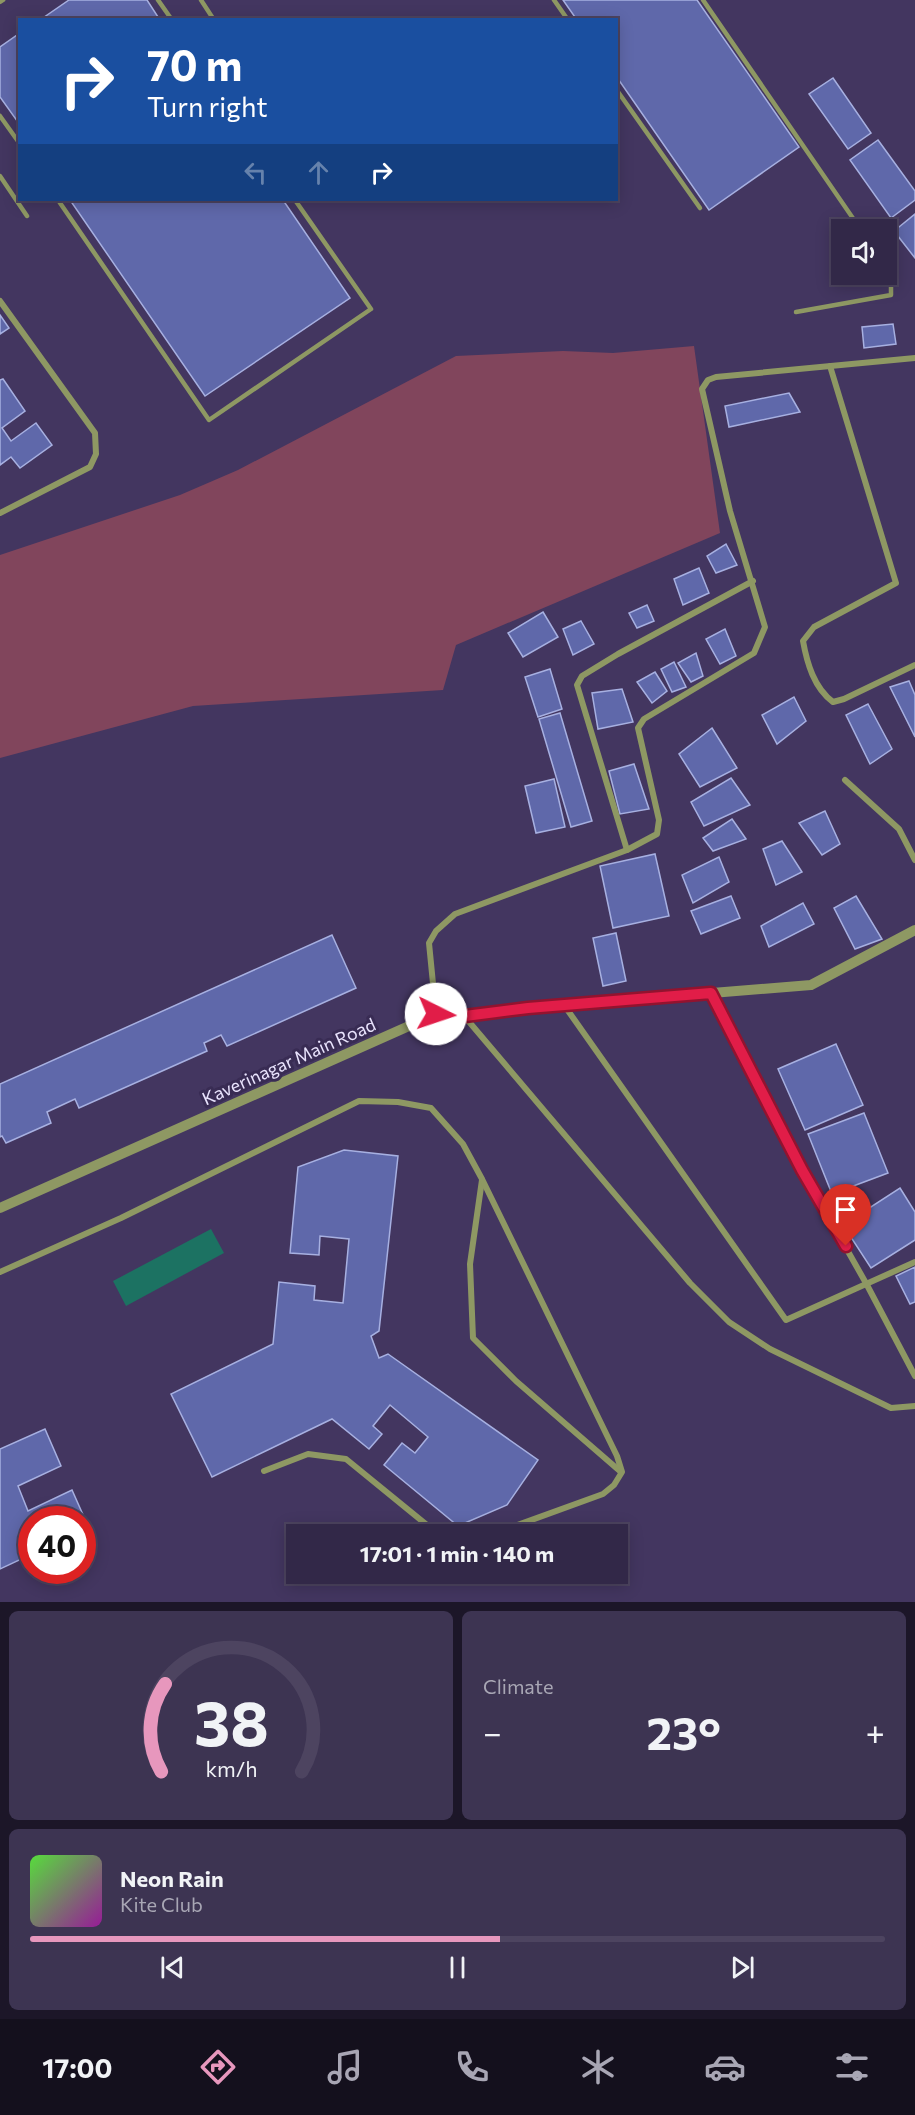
<!DOCTYPE html>
<meta charset="utf-8">
<style>
body{margin:0;font-family:Commissioner,sans-serif;background:#3d3452;color:#f1f3f6;height:100vh;display:flex;flex-direction:column;font-size:22px;white-space:nowrap}
*{box-sizing:border-box;margin:0}
p{font-size:20px;color:#a8a6b4}
.icon{flex:none;width:33px;height:33px;fill:none;stroke:currentColor;stroke-width:2;stroke-linecap:round;stroke-linejoin:round}
.map{position:relative;height:1602px;overflow:hidden}
.details{display:flex;flex-direction:column;gap:9px;padding:9px;background:#1c1628;flex:1}
.details>*{flex:none}
.top-card{position:absolute;left:18px;top:18px;width:600px;height:183px;border-radius:0px;box-shadow:0 3px 15px #0003,0 0 0 2px #4d4460;background:#1a4fa0;color:#fff;overflow:hidden}
.buttons{position:absolute;left:831px;top:219px;display:grid;gap:12px}
.buttons a{display:grid;place-items:center;width:66px;height:66px;border-radius:0px;background:#322848;box-shadow:0 3px 15px #0003,0 0 0 2px #4d4460;font-size:30px}
.speed{position:absolute;left:18px;top:1506px;display:flex;gap:12px;font-size:30px;font-weight:700;text-align:center}
.speed>*{display:grid;place-content:center;width:78px;height:78px;border-radius:50%;background:#322848;box-shadow:0 3px 15px #0003,0 0 0 2px #4d4460;line-height:1}
.speed .limit{border:9px solid #d22;background:#fff;color:#111}
.pin{position:absolute;display:grid;place-items:center;width:51px;height:51px;color:#fff;margin:-62px -26px;border-radius:50% 50% 50% 0;rotate:-45deg;box-shadow:0 0 6px #0007}
.pin .icon{rotate:45deg}
.me{position:absolute;width:66px;margin:-33px;rotate:94deg;stroke-linejoin:round;filter:drop-shadow(0 0 4px #0008)}
.turn{display:flex;align-items:center;gap:21px;height:126px;padding:0 30px;font-size:27px}
.turn .icon{width:78px;height:78px;stroke-width:2.5}
.turn b{display:block;font-size:42px;line-height:51px}
.lanes{display:flex;align-items:center;height:57px;padding:0 30px;background:#0003;justify-content:center;gap:30px;direction:ltr}
.lanes .off{opacity:.35}
.big{font-size:45px;font-weight:700;line-height:1.1}
.details .tile{flex:1;display:flex;flex-direction:column;justify-content:center;gap:9px;min-width:0;padding:0 21px;border-radius:9px;background:#3d3452}
.details .dial{align-items:center;gap:0}
.dial svg{height:156px;overflow:visible;fill:none;stroke:#4d4460;stroke-width:7;stroke-linecap:round;text-anchor:middle}
.dial text{fill:#f1f3f6;stroke:none}
.song{display:flex;align-items:center;gap:18px}
.cover{width:72px;height:72px;border-radius:9px;background:linear-gradient(135deg,hsl(110 70% 55%),hsl(300 70% 35%))}
.played{height:6px;border-radius:3px;background:linear-gradient(90deg,#e797bd 55%,#4d4460 55%)}
.keys{display:flex;justify-content:space-around;direction:ltr}
.heat{display:flex;justify-content:space-between;align-items:center;font-size:33px;direction:ltr}
.details .tiles{flex:1;display:grid;gap:9px;grid-template-columns:1fr 1fr}
.tile:last-child{grid-column:span 2}
.trip{position:absolute;left:286px;top:1524px;width:342px;height:60px;border-radius:0px;background:#322848;box-shadow:0 3px 15px #0003,0 0 0 2px #4d4460;font-weight:700;line-height:60px;text-align:center}
.menu{display:flex;height:96px;justify-content:space-around;align-items:center;background:#14101d;color:#a8a6b4}
.menu .icon{width:42px;height:42px}
.menu .on{color:#e797bd}
.menu b{font-size:27px;color:#f1f3f6}
.map>svg:first-child{display:block}
.green{fill:#81455c}
.water{fill:#1c7262}
.building{fill:#5f68aa;stroke:#a7b0e1;stroke-width:1.5}
.lines{fill:none;stroke-linecap:round;stroke-linejoin:round}
.service{stroke:#8e9863;stroke-width:4.5}
.minor{stroke:#8e9863;stroke-width:6}
.tertiary{stroke:#8e9863;stroke-width:10}
.route-casing{stroke:#92132f;stroke-width:15}
.route{stroke:#e11d48;stroke-width:10}
.labels{text-anchor:middle;stroke-width:6;stroke-linejoin:round;paint-order:stroke}
.street-label{font-size:18px;fill:#e9e3fd;stroke:#392c54}
</style>
<div class="map">
<svg width="915" height="1602" viewBox="0 0 915 1602">
<rect width="100%" height="100%" fill="#433660"/>
<!-- green -->
<path class="green" d="M694 346 720 533 456 645 443 690 193 706 0 758V555L180 495 238 470 456 356 563 351 613 353Z"/>
<!-- water -->
<path class="water" d="M211 1229 224 1253 126 1306 113 1281Z"/>
<!-- building -->
<g class="building">
<path d="M69 0H147L160 20H40Z"/>
<path d="M563 0H697L799 147 709 210 616 76V20H577Z"/>
<path d="M20 33V125L0 97V47Z"/>
<path d="M833 78 871 133 848 149 809 94Z"/>
<path d="M878 140 915 191V200L891 218 850 160Z"/>
<path d="M70 200H283L350 298 205 396Z"/>
<path d="M915 214V258L894 231Z"/>
<path d="M0 315 9 328 0 334Z"/>
<path d="M893 324 896 344 864 348 862 327Z"/>
<path d="M3 379 25 411 2 428 11 441 36 423 52 445 20 468 11 457 0 465V380Z"/>
<path d="M789 393 800 412 729 427 725 406Z"/>
<path d="M726 544 737 565 716 573 707 556Z"/>
<path d="M699 568 709 593 683 605 674 579Z"/>
<path d="M647 605 654 621 637 628 629 613Z"/>
<path d="M543 612 558 637 523 657 508 633Z"/>
<path d="M581 621 594 644 573 655 563 629Z"/>
<path d="M725 629 736 656 720 664 706 639Z"/>
<path d="M696 653 703 676 691 682 678 663Z"/>
<path d="M674 662 686 687 672 692 661 669Z"/>
<path d="M550 669 562 709 538 717 525 677Z"/>
<path d="M655 672 667 691 652 703 637 682Z"/>
<path d="M909 681 915 695V737L890 687Z"/>
<path d="M622 689 633 722 598 729 592 693Z"/>
<path d="M794 697 806 721 777 744 762 715Z"/>
<path d="M868 704 892 749 870 764 846 715Z"/>
<path d="M560 713 592 821 571 827 539 719Z"/>
<path d="M712 728 737 768 700 787 679 754Z"/>
<path d="M634 764 649 809 620 814 609 771Z"/>
<path d="M731 778 750 805 704 826 691 802Z"/>
<path d="M554 779 565 827 536 833 525 786Z"/>
<path d="M825 811 840 844 822 855 799 823Z"/>
<path d="M732 819 746 839 713 851 703 838Z"/>
<path d="M782 841 802 872 776 885 763 849Z"/>
<path d="M655 854 669 916 613 928 600 866Z"/>
<path d="M719 857 729 882 693 903 682 875Z"/>
<path d="M731 896 740 918 701 934 691 911Z"/>
<path d="M856 896 882 939 855 949 834 908Z"/>
<path d="M803 903 814 924 769 947 761 926Z"/>
<path d="M616 933 626 981 603 986 593 938Z"/>
<path d="M332 935 356 988 227 1046 221 1035 204 1043 207 1051 79 1108 75 1099 47 1112 51 1123 6 1143 2 1136 0 1137V1084Z"/>
<path d="M836 1044 863 1105 805 1130 778 1069Z"/>
<path d="M864 1113 888 1173 832 1194 808 1134Z"/>
<path d="M344 1150 398 1156 379 1331 371 1336 379 1358 388 1354 538 1460 507 1505 458 1526 384 1465 402 1443 415 1453 428 1437 390 1405 373 1426 382 1434 369 1449 332 1419 212 1477 171 1394 273 1344 279 1282 315 1286 314 1300 343 1303 349 1239 320 1236 319 1255 290 1253 298 1167Z"/>
<path d="M900 1188 915 1212V1240L871 1268 843 1225Z"/>
<path d="M915 1267V1302L910 1304 896 1276Z"/>
<path d="M45 1429 61 1466 18 1486 28 1511 72 1490 88 1526 82 1528V1520H32V1554L0 1569V1449Z"/>
</g>
<g class="lines">
<!-- service -->
<g class="service">
<path d="M158 0 172 20"/>
<path d="M201 0 214 20"/>
<path d="M554 0 568 20"/>
<path d="M703 0 861 230"/>
<path d="M0 2 3 0"/>
<path d="M616 89 700 208"/>
<path d="M0 116 20 144"/>
<path d="M0 176 27 216"/>
<path d="M58 200 209 420 371 309 295 200"/>
<path d="M796 312 891 295V273L886 267"/>
</g>
<!-- minor -->
<g class="minor">
<path d="M0 301 95 433 96 454 90 467 0 513"/>
<path d="M830 366 896 583 814 627 803 641C807 663 814 688 833 702L844 699 915 665"/>
<path d="M845 780 899 829 915 860"/>
<path d="M627 850 577 685 582 676 618 654 753 581"/>
<path d="M711 993 802 1170 867 1285 915 1376"/>
<path d="M564 1005 786 1320 915 1262"/>
<path d="M436 1014 429 943 436 931 455 914 627 850 657 834 659 820 638 728 644 719 754 653 765 627 730 511 702 389 708 380 716 377 915 358"/>
<path d="M465 1017 690 1283 729 1322 770 1349 891 1408 915 1406"/>
<path d="M482 1180 470 1264 473 1338 516 1381 621 1472"/>
<path d="M0 1272 121 1218 359 1101 398 1102 431 1108 463 1144 482 1179 617 1456 622 1472 614 1485 603 1494 493 1534"/>
<path d="M264 1471 308 1454 346 1459 438 1534"/>
</g>
<!-- tertiary -->
<path class="tertiary" d="M0 1208 436 1014 465 1016 528 1008 811 985 915 930"/>
</g>
<g class="lines">
<!-- route casing -->
<g class="route-casing">
<path id="route" d="M436 1014 465 1016 528 1008 711 993 802 1170 846 1246"/>
</g>
<!-- route -->
<use href="#route" class="route"/>
</g>
<g class="labels">
<!-- street labels -->
<g class="street-label">
<text transform="translate(289 1062) rotate(-24)" y="6">Kaverinagar Main Road</text>
</g>
</g>
</svg>
<div class="buttons">
<a><svg class="icon" aria-label="sound" viewBox="0 0 24 24"><path d="M4 9h4l5-4v14l-5-4H4zM17 9q2 3 0 6"/></svg></a>
</div>
<div class="speed"><div class="limit">40</div></div>
<div class="pin" style="left:846px;top:1246px;background:#d93025"><svg class="icon" aria-label="arrive" viewBox="0 0 24 24"><path d="M6 21V4h12l-3 4 3 4H6"/></svg></div>
<svg class="me" style="left:436px;top:1014px" viewBox="-20 -20 40 40"><circle r="19" fill="#fff"/><path d="M0-13L10 11 0 6-10 11z" fill="#e11d48"/></svg>
<div class="trip">17:01 · 1 min · 140 m</div>
<div class="top-card">
<div class="turn"><svg class="icon" aria-label="right" viewBox="0 0 24 24"><path d="M7 20v-9h11M14 6l5 5-5 5"/></svg><div><b>70 m</b>Turn right</div></div>
<div class="lanes"><svg class="icon off" aria-label="left" viewBox="0 0 24 24"><path d="M17 20v-9H6M10 6l-5 5 5 5"/></svg><svg class="icon off" aria-label="ahead" viewBox="0 0 24 24"><path d="M12 20V5M6 11l6-6 6 6"/></svg><svg class="icon" aria-label="right" viewBox="0 0 24 24"><path d="M7 20v-9h11M14 6l5 5-5 5"/></svg></div>
</div>
</div>
<section class="details">
<div class="tiles">
<div class="tile dial"><svg viewBox="0 0 100 80">
<path d="M14 69A42 42 0 1 1 86 69"/>
<path d="M14 69A42 42 0 0 1 16 24" stroke="#e797bd"/>
<text x="50" y="56" font-size="32" font-weight="700">38</text>
<text x="50" y="72" font-size="11">km/h</text>
</svg></div>
<div class="tile"><p>Climate</p>
<div class="heat"><a>−</a><b class="big">23°</b><a>+</a></div>
</div>
<div class="tile">
<div class="song"><i class="cover"></i><div><b>Neon Rain</b><p>Kite Club</p></div></div>
<div class="played"></div>
<div class="keys"><svg class="icon" aria-label="previous" viewBox="0 0 24 24"><path d="M18 5L8 12l10 7zM5 5v14"/></svg><svg class="icon" aria-label="pause" viewBox="0 0 24 24"><path d="M8 5v14M16 5v14"/></svg><svg class="icon" aria-label="next" viewBox="0 0 24 24"><path d="M6 5l10 7-10 7zM19 5v14"/></svg></div>
</div>
</div>
</section>
<nav class="menu">
<b>17:00</b>
<svg class="icon on" aria-label="directions" viewBox="0 0 24 24"><path d="M12 3l9 9-9 9-9-9zM9 14v-3h6M13 9l2 2-2 2"/></svg>
<svg class="icon" aria-label="music" viewBox="0 0 24 24"><path d="M9 18V5l10-2v13"/><circle cx="6" cy="18" r="3"/><circle cx="16" cy="16" r="3"/></svg>
<svg class="icon" aria-label="phone" viewBox="0 0 24 24"><path d="M5 4h4l2 5-3 2q2 4 5 5l2-3 5 2v4C11 20 4 13 5 4z"/></svg>
<svg class="icon" aria-label="climate" viewBox="0 0 24 24"><path d="M12 3v18M4 7l16 10M4 17L20 7"/></svg>
<svg class="icon" aria-label="car" viewBox="0 0 24 24"><path d="M5 17H2v-5l4-1 3-4h7l3 4 3 1v5h-3M9 17h6M6 11h13"/><circle cx="7" cy="17" r="2"/><circle cx="17" cy="17" r="2"/></svg>
<svg class="icon" aria-label="filters" viewBox="0 0 24 24"><path d="M4 7h16M4 17h16"/><circle cx="9" cy="7" r="2"/><circle cx="15" cy="17" r="2"/></svg>
</nav>
